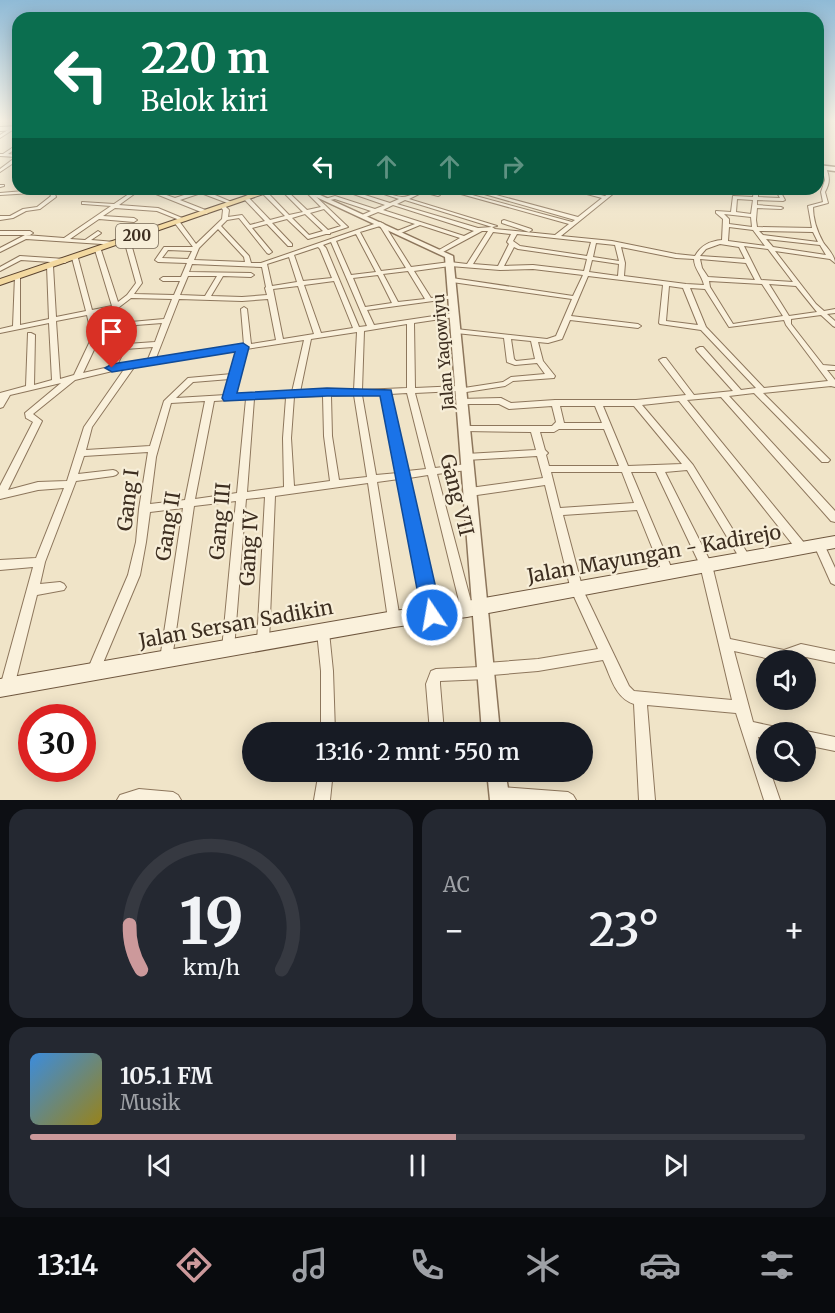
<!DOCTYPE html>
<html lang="id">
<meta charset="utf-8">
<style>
body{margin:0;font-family:Merriweather,serif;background:#242831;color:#f1f3f6;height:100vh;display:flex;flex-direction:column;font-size:22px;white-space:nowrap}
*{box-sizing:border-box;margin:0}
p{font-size:20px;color:#9ea1a6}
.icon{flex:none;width:33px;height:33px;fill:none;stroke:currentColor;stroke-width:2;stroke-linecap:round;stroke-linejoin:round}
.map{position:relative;height:800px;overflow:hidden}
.drawer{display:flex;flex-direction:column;gap:9px;padding:9px;background:#0d0f14;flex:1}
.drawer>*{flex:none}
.banner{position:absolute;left:12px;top:12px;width:812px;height:183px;border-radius:18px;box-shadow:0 3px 15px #0003;background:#0b6e4f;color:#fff;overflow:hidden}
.tools{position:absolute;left:756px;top:650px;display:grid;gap:12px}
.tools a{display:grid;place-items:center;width:60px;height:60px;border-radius:50%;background:#171b24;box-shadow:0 3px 15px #0003;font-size:30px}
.speed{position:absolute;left:18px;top:704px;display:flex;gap:12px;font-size:30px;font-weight:700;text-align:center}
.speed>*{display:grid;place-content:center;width:78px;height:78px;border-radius:50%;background:#171b24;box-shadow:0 3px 15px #0003;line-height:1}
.speed .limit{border:9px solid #d22;background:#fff;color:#111}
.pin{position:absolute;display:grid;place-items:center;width:51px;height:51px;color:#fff;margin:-62px -26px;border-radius:50% 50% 50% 0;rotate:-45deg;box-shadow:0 0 6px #0007}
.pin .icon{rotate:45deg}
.me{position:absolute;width:66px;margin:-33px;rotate:348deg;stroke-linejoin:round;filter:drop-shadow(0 0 4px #0008)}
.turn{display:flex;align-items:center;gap:21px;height:126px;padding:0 30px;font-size:27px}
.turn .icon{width:78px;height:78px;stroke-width:2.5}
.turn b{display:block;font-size:42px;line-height:51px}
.lanes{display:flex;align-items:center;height:57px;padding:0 30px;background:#0003;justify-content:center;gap:30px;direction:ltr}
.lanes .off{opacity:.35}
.big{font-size:45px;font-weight:600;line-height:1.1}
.drawer .widget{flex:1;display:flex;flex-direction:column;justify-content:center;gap:9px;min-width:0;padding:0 21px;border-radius:18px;background:#242831}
.drawer .dial{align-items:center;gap:0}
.dial svg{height:156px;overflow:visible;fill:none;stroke:#363941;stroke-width:7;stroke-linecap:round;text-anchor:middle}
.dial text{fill:#f1f3f6;stroke:none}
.song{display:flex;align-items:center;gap:18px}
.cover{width:72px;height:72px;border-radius:9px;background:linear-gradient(135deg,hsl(210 70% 55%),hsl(50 70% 35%))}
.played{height:6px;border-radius:3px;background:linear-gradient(90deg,#cc999b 55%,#363941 55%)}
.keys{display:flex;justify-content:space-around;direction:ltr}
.heat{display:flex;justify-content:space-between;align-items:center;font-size:33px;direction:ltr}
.drawer .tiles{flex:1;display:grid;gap:9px;grid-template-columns:1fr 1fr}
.widget:last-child{grid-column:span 2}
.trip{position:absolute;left:242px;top:722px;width:351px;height:60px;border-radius:30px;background:#171b24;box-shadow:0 3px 15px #0003;font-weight:600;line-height:60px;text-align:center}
.tabs{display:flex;height:96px;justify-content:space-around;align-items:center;background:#090b0e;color:#9ea1a6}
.tabs .icon{width:42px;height:42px}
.tabs .current{color:#cc999b}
.tabs b{font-size:27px;color:#f1f3f6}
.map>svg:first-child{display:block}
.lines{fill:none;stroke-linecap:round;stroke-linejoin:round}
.minor-casing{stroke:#8d765c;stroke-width:2}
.tertiary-casing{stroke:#8d765c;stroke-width:3}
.secondary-casing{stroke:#6f573f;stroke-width:2}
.primary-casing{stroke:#5b4430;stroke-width:2}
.minor{fill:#faf1dc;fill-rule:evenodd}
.tertiary{fill:#faf1dc;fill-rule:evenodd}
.secondary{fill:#faf1dc;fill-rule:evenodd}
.primary{fill:#f3d9a0;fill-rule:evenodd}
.route{fill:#1a73e8;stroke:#114b97;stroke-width:1.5}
.labels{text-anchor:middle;stroke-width:4.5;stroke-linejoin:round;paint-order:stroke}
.shield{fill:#f7eed8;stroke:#756857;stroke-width:1.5}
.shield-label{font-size:15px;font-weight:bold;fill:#3d2e20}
.street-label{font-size:16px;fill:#3d2e20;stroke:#f7eed8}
.near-street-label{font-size:20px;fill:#3d2e20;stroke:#f7eed8}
</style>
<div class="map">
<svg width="835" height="800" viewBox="0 0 835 800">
<rect width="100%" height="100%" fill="#f0e4c8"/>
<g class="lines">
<!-- minor casing -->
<g class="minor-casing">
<g id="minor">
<path d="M11 128 14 129 0 138V135Z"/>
<path d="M18 144V147L8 154 18 155V160L0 172V169L16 157 0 156V154H3Z"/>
<path d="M822 167 826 168C830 177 830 183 825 192L828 203 813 207C813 219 817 231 823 242 826 247 835 255 835 263L830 259 775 251 816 304 824 311 835 309V313L827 314 835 321V327L833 326 821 315 791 319V324L823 365 835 366V370H827L835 380V387L831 386 763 393 830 460 828 462H822L754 393 729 396 835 511V522L831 521 721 397 687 400 805 544 806 547 805 550 801 551 797 550 679 401 642 405 693 465 751 559 750 562 746 563 742 562 687 470 665 472 712 565 730 639 784 650 801 644 835 651V663L801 656 789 660H775L734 651 753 722 776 727 778 732H766V738L758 737 766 762V771H770L780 800H764L736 713 647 705 655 800H639L634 704C615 698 611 677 603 660L538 671 492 675 491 677 486 679 440 681V684L444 732H430L426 684 431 671 436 669 480 667 481 665 486 663 538 659 598 649 571 590 545 485 470 496 467 495 465 492 467 489 470 488 543 478 537 456 466 460 463 459 461 457 463 455 466 454 536 450 531 432 465 431 461 428 462 426H552L556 422 552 406 509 409 499 404H462L459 403 458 401 459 399 501 398 511 403 555 400H636L686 395 659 360 663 358H666L694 395 733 391 697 351 696 349 700 347H703L741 390 756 388 701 330 660 324 659 323 663 285 588 276 571 316 638 324 641 326 638 328 570 320 562 339 548 343 538 342 543 361 555 376 554 378 513 381 505 386 460 393H457L456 391 415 393 435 468 467 464 470 465 472 467 470 469 467 470 437 474 473 609 471 613 467 614 463 613 461 609 428 475 409 478 438 614 436 618 432 619 428 618 426 614 399 479 377 482 400 619 398 623 394 624 390 623 388 619 368 483 275 496 269 642 267 646 263 648 259 646 257 642 265 497 246 499 234 649 232 653 228 655 224 653 222 649 236 501 194 506 172 659 170 663 166 665 162 663 160 659 183 508 150 512 146 542 140 575 98 675 93 677 88 675 87 671 128 575 136 542 139 509 148 452 84 456 78 474 113 470 116 471 118 473 116 475 113 476 76 481 45 562 40 584 60 582 64 584 66 587 64 590 37 595 14 687 12 692 7 693 2 692 0 687 33 567 0 570V560L36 558 64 488 38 490 0 499V486L33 422 26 418 25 413 61 383 10 395 3 407 0 408V393L26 386 28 333H31L35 335 34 385 52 380 49 323 0 333V329L13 326 15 276 17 275 20 277V325L49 319 47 266 50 264 53 266 56 317 86 311 72 258 75 256 78 258 92 310 112 306 95 250 98 248 101 250 118 302 127 295 136 283 124 240 127 238 130 240 142 283 134 294 174 295 180 281H163L160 279 163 277H181L187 263 158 262 155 260 164 247H193L174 222 175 221H179L196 244 222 219 223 210 221 207V206H225L229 210 228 217 242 215 250 225 265 221 244 199V197H248L270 220 285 216 262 193V191H266L289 215 303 212 280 189H285L307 210 321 207 304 190 308 189 348 227 330 233V234H326L308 239 287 219 272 223 292 244V246H288L267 224 252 228 272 252 269 254 267 253 239 218 227 220 221 226 249 256 251 263H261L380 222 384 224 411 267 450 262 467 264 488 231H482L443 252H439V250L460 238 420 225 401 233H397V231L415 224 378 212 366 217H362V215L371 211 335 199 325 201V199L335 196 375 209 385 205 339 189H346L390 203 399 199 369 189C380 189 390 196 402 197 411 197 420 189 429 189L427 191 440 195 438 196 423 192 409 199 497 226 492 227 405 200 397 204 478 228 492 227 495 229 555 235 569 224 443 189H450L572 222 575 220 467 189H474L578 217 602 198 568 189H576L605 196 614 189H619L561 236 612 241 676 254 695 256C701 245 710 241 722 240L723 219 716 213V211L731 212 733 196 753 197 754 189H758V197L780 198 775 189H779L785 200 783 201 757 200V205L781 207 783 208 781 209 757 208 756 220 757 227 812 228 808 206 823 202 821 192 825 180ZM737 199 753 200 751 214 736 212ZM393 205 474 231 464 236 383 210ZM324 209 341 226 328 230 310 213ZM305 214 323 231 309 235 292 218ZM724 214 751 217 752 227 729 224V219ZM380 226 406 268 381 271 360 232ZM729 227 753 230 765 246 728 241ZM218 229 244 257 245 262 194 260 199 248ZM759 231 813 232 818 242 763 235ZM493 232 511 234 507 242 509 244 498 266 473 264ZM356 234 376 272 351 275 336 241ZM517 234 591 242 587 256 520 246 513 241ZM766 239 820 245 826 255 773 247ZM331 242 367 326 359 327 326 248 323 245ZM596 243 615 245 619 261 593 257ZM720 244 739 247 745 259 700 256 706 249ZM744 246 768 249 793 282 761 280ZM318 247 320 249 332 278 303 281 294 255ZM514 247 518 249 587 259 584 271 533 265 504 266ZM621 247 676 258 694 259C694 269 702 275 704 285L686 284 624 276 625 263ZM168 250 192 251 188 259 162 258ZM289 257 297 282 272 286 267 264ZM700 259 746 263 755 280 708 277 702 268ZM592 260 619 264 618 276 589 272ZM192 264 262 267 266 287 265 288 267 295 242 297 211 296 223 276 251 277 254 275 251 273 189 272ZM450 266 500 270 533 269 583 275 573 296 452 278 449 280 452 282 572 299 556 336 547 339 456 329 452 331 456 333 504 338 507 362 515 365 537 363 545 374 511 377 503 382 464 388 460 386 415 388 414 323 454 317 457 315 454 313 374 325 367 310 455 298V296L453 295 431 298 414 271ZM408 271 425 299 398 302 383 274ZM378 275 392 303 365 307 353 278ZM188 276H217L205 296 180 295ZM334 281 353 328 321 333 304 285ZM709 281 762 284 783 316 733 324 710 287ZM769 284 796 286 817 312 789 316ZM298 286 314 334 283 339 273 289ZM669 286 683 288 698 325 666 321ZM690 288 705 289 729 327 784 320 786 325 828 381 764 388 706 327ZM131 298 172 299 164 319 131 322 119 345 116 347 117 349 109 367 83 373 100 337 93 314 118 308ZM179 299 242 301 268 299 276 340 251 344 247 309 244 307 241 309 244 345 156 358ZM87 315 92 337 74 375 60 379 56 321ZM162 323 155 342 127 344 136 325ZM407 324V388L362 390 364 331ZM357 332 354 390 330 391 327 390 323 391 300 392 311 339ZM511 339 531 341 535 359 516 361 514 359ZM304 340 292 392 234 395 246 349ZM153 347 148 359 117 365 125 349ZM238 350 232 374 188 378 164 401 150 446 86 450 92 427 135 366ZM125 368 84 427 67 481 38 482 8 490 42 421 33 414 75 380ZM230 379 226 395 176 398 193 382ZM407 393 426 469 407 471 390 394ZM382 394 398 473 376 475 362 395ZM354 395 367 477 339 480 332 436 331 396ZM323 396 324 436 330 481 294 486 291 438 294 397ZM286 398 283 438 284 487 247 492 254 399ZM246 399 237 493 195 499 214 401ZM205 401 185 500 150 504 156 457 171 403ZM560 406H595L602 423H564ZM603 406H634L682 464 628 466ZM559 429H604L619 466H549L546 455 548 453 545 450 540 432H554ZM551 472H622L634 503 560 508ZM631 472H656L700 565 732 700 634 691 629 686 583 590 563 515 637 510 664 577 668 579 672 577 674 574Z"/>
<path d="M0 185H4V186L0 187Z"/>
<path d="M48 189H70L68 190 54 191 56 197 40 209 26 211 13 218 0 220V216H10L23 209 37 207 51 196 49 192 0 195V193Z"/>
<path d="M96 189H132L130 190H98Z"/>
<path d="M136 189 152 190 175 198 196 191 193 189 203 190 234 203 230 204 201 193 180 200 208 211V213L206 214 151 192H137L119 205 158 208 187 220 182 221 157 211 115 208 103 216 134 218 137 220 134 222 99 219 70 239 85 240 98 231 101 233 100 234 91 240 115 242 118 244 117 245 26 239 0 252V248L25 235 64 238 111 206 84 204H82V202L114 204Z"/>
<path d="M231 189H238L255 196 251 197Z"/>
<path d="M504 220 531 229 532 230 529 232 502 223V221Z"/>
<path d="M0 231H30L33 233 30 235H0Z"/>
<path d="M20 256 65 259 68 261 65 263 21 260 0 271V267Z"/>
<path d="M819 541 823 542 835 568V585L831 583 814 545 815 542Z"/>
<path d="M323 626 327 628 329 632 333 671 335 732H321V671L317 632 319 628Z"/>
<path d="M806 731 835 737V751L806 745V732H804Z"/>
<path d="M319 771H333L330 800H314Z"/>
<path d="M500 787 568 792 573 795 576 800H496L495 799 493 794 495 789Z"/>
<path d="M139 789 173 792 178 795 181 800H117L120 795Z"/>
</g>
</g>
<!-- tertiary casing -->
<g class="tertiary-casing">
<g id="tertiary">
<path d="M818 165 835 167V171L818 169Z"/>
<path d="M299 189H307L453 256 500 732H482L445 257Z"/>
<path d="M487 771H505L510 800H490Z"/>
</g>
</g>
<!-- secondary casing -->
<g class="secondary-casing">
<g id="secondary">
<path d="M18 126V130L0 131V127Z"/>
<path d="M835 536V548L467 617 394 627 0 697V679L394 611 467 601Z"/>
</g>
</g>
<!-- primary casing -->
<g class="primary-casing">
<path id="primary" d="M266 189H278L0 285V279Z"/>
</g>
<!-- minor -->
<use href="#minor" class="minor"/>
<!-- tertiary -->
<use href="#tertiary" class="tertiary"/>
<!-- secondary -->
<use href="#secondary" class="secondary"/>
<!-- primary -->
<use href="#primary" class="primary"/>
</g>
<!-- sky -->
<linearGradient id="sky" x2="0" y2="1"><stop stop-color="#8fbad6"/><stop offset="0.52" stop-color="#f8f3e6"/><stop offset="1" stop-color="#f8f3e6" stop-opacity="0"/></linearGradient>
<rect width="835" height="232" fill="url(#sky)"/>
<!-- route -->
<path class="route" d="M243 343 249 347 237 393 327 388 391 390 442 615 439 621 432 624 425 621 422 615 380 396H327L224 401 222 398 235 352 112 372 105 368 112 364Z"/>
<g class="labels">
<!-- shield labels -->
<rect class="shield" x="116" y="224" width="42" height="24" rx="4.5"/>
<g class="shield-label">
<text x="137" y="241">200</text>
</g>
<!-- street labels -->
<g class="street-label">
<text transform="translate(443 352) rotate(-95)" y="6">Jalan Yaqowiyu</text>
</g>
<!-- near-street labels -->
<g class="near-street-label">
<text transform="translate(457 495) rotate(76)" y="7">Gang VII</text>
<text transform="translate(128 500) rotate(-83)" y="7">Gang I</text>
<text transform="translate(220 521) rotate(-85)" y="7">Gang III</text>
<text transform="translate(168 526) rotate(-81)" y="7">Gang II</text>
<text transform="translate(249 548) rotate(-87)" y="7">Gang IV</text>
<text transform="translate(654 554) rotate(-10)" y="7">Jalan Mayungan - Kadirejo</text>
<text transform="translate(236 624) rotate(-10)" y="7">Jalan Sersan Sadikin</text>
</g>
</g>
</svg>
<div class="tools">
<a><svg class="icon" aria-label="sound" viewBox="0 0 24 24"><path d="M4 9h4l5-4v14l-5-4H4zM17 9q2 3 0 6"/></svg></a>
<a><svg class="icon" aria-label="search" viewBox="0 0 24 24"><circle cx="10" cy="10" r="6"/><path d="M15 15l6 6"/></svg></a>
</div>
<div class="speed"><div class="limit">30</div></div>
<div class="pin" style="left:112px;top:368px;background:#d93025"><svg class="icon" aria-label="arrive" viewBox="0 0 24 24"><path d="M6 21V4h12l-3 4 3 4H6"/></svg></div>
<svg class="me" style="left:432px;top:615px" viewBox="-20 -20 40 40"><circle r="17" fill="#1a73e8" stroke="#fff" stroke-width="3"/><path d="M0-11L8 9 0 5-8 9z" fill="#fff"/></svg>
<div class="trip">13:16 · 2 mnt · 550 m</div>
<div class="banner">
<div class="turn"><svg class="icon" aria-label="left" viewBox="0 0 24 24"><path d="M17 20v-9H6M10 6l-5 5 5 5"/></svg><div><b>220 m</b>Belok kiri</div></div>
<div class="lanes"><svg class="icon" aria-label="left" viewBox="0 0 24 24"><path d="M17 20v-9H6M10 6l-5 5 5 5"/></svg><svg class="icon off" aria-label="ahead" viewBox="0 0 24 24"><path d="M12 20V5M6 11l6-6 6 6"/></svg><svg class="icon off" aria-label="ahead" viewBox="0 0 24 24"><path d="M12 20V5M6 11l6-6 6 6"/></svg><svg class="icon off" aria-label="right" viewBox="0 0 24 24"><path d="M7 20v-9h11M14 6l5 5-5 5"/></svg></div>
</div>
</div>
<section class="drawer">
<div class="tiles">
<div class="widget dial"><svg viewBox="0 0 100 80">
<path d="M14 69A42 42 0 1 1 86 69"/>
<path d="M14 69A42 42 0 0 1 8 46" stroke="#cc999b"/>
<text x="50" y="56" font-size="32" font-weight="700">19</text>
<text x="50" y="72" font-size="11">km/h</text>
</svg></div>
<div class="widget"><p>AC</p>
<div class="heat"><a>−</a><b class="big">23°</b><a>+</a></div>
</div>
<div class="widget">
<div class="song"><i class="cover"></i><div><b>105.1 FM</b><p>Musik</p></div></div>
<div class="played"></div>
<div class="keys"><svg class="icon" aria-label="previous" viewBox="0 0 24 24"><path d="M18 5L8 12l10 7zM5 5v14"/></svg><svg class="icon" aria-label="pause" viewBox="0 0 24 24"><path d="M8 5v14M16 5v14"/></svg><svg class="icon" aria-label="next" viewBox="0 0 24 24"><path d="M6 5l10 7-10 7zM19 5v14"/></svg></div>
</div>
</div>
</section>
<nav class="tabs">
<b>13:14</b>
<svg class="icon current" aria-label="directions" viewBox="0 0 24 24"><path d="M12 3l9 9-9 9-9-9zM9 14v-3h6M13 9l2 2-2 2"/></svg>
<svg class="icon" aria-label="music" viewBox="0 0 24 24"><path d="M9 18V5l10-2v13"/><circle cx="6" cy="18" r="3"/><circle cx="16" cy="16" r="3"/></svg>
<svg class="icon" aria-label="phone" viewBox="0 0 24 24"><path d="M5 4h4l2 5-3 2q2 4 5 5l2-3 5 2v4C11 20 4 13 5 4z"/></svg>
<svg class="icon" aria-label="climate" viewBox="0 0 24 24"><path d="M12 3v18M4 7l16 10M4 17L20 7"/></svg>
<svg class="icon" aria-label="car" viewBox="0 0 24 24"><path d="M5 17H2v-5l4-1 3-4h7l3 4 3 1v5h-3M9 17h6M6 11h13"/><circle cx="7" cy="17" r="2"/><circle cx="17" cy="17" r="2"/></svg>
<svg class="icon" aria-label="filters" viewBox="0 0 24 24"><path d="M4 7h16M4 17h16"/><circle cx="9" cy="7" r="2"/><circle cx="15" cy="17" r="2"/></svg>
</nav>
